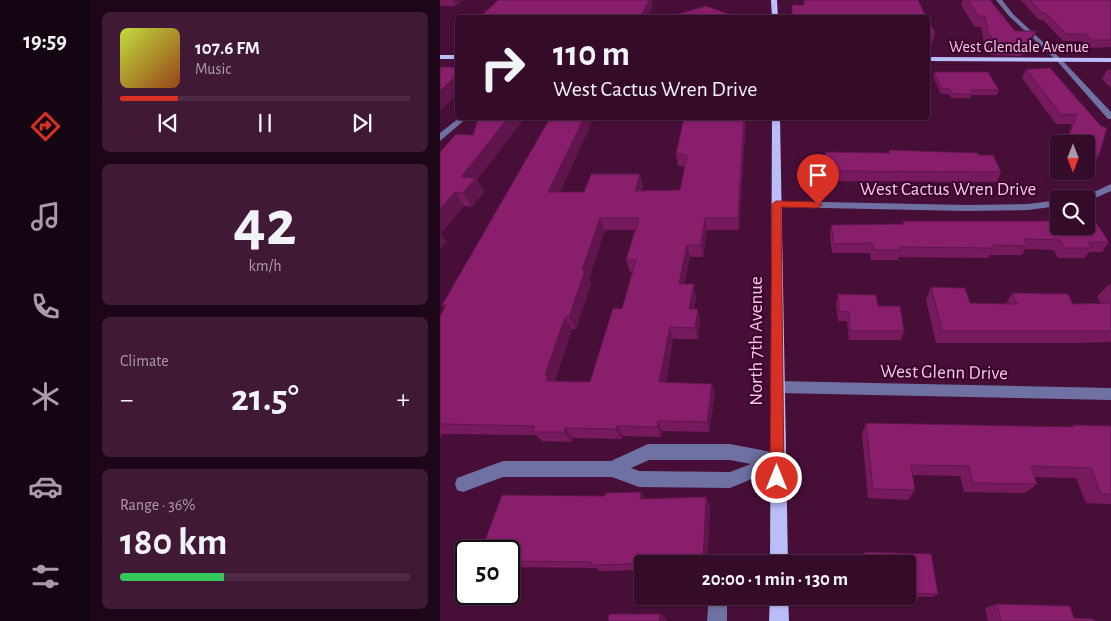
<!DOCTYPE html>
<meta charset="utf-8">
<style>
body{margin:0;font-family:"Alegreya Sans",sans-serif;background:#401936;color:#f1f3f6;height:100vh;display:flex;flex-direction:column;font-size:19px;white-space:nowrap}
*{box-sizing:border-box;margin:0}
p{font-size:16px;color:#aa9ba8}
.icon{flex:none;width:28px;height:28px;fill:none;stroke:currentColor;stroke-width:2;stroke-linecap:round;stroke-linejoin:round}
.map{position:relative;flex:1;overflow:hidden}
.side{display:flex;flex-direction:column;gap:12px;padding:12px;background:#1d0617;width:350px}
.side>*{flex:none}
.top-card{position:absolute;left:15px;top:15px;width:475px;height:105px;border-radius:5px;box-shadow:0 1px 4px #0004,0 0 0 1px #4f2b47;background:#350b2a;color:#f1f3f6;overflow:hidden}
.needle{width:32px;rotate:180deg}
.controls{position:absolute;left:610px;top:135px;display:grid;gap:10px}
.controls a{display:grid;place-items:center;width:45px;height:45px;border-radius:5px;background:#350b2a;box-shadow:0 1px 4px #0004,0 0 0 1px #4f2b47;font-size:25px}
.speed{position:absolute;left:15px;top:540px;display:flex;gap:10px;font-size:25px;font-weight:700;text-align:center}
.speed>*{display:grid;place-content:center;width:65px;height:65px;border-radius:50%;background:#350b2a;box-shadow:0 1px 4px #0004,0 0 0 1px #4f2b47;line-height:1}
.speed .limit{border:2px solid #111;border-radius:8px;background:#fff;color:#111}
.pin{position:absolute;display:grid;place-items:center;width:42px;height:42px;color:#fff;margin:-51px -21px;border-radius:50% 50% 50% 0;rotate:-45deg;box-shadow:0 0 5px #0007}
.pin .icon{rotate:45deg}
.me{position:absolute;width:55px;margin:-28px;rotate:0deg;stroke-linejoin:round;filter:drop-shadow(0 0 4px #0008)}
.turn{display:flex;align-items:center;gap:18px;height:105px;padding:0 15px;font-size:22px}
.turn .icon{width:65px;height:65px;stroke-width:2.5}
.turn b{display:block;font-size:35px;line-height:42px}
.big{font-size:38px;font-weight:700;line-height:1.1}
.side .card{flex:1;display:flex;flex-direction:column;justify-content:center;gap:8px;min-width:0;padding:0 18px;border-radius:8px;background:#401936}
.side .dial{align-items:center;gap:0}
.dial b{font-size:65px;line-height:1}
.song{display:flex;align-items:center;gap:15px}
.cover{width:60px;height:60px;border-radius:8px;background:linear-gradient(135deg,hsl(70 70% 55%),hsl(20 70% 35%))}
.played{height:5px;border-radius:2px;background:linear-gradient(90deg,#d93025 20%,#4f2b47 20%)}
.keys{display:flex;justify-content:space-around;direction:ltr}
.heat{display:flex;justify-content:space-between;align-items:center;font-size:28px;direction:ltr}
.charge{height:8px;border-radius:4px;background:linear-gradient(90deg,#34c759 36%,#4f2b47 0)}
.trip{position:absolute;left:194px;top:555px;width:282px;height:50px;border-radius:5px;background:#350b2a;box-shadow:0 1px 4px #0004,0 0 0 1px #4f2b47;font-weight:700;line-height:50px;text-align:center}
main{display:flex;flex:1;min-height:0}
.tabs{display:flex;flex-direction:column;width:90px;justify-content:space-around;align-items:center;background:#150411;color:#aa9ba8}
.tabs .icon{width:35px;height:35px}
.tabs .on{color:#d93025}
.tabs b{font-size:22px;color:#f1f3f6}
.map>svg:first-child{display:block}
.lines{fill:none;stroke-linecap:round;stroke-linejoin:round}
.minor{fill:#6e71a1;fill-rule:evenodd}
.major{fill:#b9bdf8;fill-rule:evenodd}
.wall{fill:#761a5d;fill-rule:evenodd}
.shaded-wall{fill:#60154c}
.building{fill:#891e6c;stroke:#60154c;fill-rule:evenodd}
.route{fill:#d93025;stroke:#8d1f18}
.labels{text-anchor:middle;stroke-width:4;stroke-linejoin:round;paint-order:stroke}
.far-street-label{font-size:16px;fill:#eecae0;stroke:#3c032d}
.street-label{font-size:19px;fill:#eecae0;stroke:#3c032d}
</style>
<main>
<nav class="tabs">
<b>19:59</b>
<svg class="icon on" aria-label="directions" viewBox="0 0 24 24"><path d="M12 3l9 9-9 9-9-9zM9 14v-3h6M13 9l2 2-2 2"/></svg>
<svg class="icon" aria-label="music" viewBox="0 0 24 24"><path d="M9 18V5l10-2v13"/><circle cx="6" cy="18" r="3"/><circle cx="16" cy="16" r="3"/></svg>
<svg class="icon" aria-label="phone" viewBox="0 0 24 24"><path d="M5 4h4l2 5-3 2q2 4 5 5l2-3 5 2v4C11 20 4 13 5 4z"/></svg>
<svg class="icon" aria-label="climate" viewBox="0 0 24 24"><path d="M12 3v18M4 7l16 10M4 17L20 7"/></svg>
<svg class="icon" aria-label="car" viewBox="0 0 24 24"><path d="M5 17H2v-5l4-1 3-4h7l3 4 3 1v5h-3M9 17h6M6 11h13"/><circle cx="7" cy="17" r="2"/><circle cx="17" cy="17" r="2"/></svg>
<svg class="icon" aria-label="filters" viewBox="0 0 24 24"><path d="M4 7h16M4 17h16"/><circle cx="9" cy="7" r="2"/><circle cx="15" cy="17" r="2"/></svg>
</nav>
<section class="side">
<div class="card">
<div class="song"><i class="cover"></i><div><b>107.6 FM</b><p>Music</p></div></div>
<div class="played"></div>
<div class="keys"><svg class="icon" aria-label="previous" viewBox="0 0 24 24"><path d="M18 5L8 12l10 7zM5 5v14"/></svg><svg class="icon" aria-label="pause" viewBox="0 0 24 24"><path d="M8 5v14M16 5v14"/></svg><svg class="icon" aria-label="next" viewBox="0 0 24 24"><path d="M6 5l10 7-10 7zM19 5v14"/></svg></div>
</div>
<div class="card dial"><b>42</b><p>km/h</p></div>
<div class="card"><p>Climate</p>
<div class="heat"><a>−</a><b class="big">21.5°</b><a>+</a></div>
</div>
<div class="card"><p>Range · 36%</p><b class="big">180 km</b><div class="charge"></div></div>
</section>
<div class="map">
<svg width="671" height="621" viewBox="0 0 671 621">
<rect width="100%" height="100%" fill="#470f38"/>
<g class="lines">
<!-- minor -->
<g class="minor">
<path d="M556 0H562L573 14 621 59 671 112V119H668L617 61 569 16Z"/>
<path d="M19 118H27L0 141V133Z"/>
<path d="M671 184V191L646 202V199H639Z"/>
<path d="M619 200V206L588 210 527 211 336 207 331 204 336 201 527 205 588 204Z"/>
<path d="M337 381 671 388V400L337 393 332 391 330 387 332 383Z"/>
<path d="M208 444H290L337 453 343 456 345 461 343 466 290 488 199 487 172 477H63L23 492 17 490 15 484 17 478 63 461H171ZM209 460H290L311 464 290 472 199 471 191 468Z"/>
<path d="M269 596H287V621H267Z"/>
</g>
<!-- major -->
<g class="major">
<path d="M331 0H337L338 18H332Z"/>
<rect x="0" y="55" width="18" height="4"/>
<path d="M488 57 671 58V62L488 61Z"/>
<path d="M332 118H340L348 564H330Z"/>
<path d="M330 596H348L349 621H329Z"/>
</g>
</g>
<!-- wall -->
<g class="wall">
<path d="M0 0H23L15 6H0Z"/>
<path d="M523 0H550L575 31 592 42 581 56 552 55 544 43 541 27H535L521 5Z"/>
<path d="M581 0H671V47L649 48 642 41H623L603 20H599Z"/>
<path d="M488 19 495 33 492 44H488Z"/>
<path d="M586 69 661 126 659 155 653 165 646 163V144H625L632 124H616L582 78Z"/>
<path d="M667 70H671V88L662 79Z"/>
<path d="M494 72 559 90 557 95H531L530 98H511L509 94H501L493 76Z"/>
<path d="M43 118 37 180 44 192 32 207 24 206 1 233 6 241 0 250V152L33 135Z"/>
<path d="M218 118H306L299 230H267L263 257H250L244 284 256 296 254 309H258L260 321 258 339H233L226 382 272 384 275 394 269 432 222 431 221 437 183 436 182 439 133 438 132 442 102 441 96 435 2 434 0 438V316L4 308 2 305 119 192H144L200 174 203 186 202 190H240L244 168 243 166H238L236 154 244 118ZM165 230H195L186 260 190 272H192L182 309 150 382 115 381 132 329H136L151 283 149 279Z"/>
<path d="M449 150 538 155 561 172 557 182 385 181 384 162 385 152 449 153Z"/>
<path d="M463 221 669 242 662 252H649L645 258H618L614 250 585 249 582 255H550L548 258 459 257 458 260H431L430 253H392L390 235 391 225 462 224Z"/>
<path d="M668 285H671V342L637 343H496L486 300 491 287 530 303 566 304 572 293 633 304 661 303 657 297Z"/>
<path d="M398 294 438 306 464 331 461 340H409L407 321H398L396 304Z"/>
<path d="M426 423 631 427 633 425 671 426V504L646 503 636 478 594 477 597 484 585 493 524 492 520 476 472 475 475 490 468 500 428 498 422 434Z"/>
<path d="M266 497 270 506 267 564H202V570L161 571 156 568 69 567V551L206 499Z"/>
<path d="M425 552 491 554 498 594 492 597 448 596H468V564H422L421 557Z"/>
<path d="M557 604 634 618 654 621H548L545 608Z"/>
</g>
<!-- shaded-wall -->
<g class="shaded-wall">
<path d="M12 0H23L15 6Z"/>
<path d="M209 0H212L213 5 207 18H200Z"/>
<path d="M596 31 592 42 581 56 586 44Z"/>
<path d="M18 74V93L0 111V91Z"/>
<path d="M68 118H85L37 180 44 192 32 207 23 193 21 177Z"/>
<path d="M144 118H154L114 205 108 192Z"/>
<path d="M304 118H306L299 230 298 218Z"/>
<path d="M200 174 203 186 199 203 195 191Z"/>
<path d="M15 192 24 206 1 233 6 241 0 250V209Z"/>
<path d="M160 218 165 230 149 279 151 283 136 329 129 317 142 270Z"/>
<path d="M265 218 267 230 263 257 261 245Z"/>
<path d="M247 245 250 257 242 296 239 284Z"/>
<path d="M254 284 256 296 252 321 249 309Z"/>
<path d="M258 309 260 321 258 339 255 328Z"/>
<path d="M125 317 132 329 114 383 106 381 105 375Z"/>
<path d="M230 327 233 339 224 392 219 382Z"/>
<path d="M272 384 275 394 269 432 267 422Z"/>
<path d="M218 421 222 431 221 437 217 427Z"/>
<path d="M177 426 183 436 182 439 176 429Z"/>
<path d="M125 428 133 438 132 442 124 432Z"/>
<path d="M201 492 207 501 200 499Z"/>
<path d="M266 497 270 506 267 564H264L263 562Z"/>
<path d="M220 614 226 618V621H219Z"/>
</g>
<!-- building -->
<g class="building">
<path d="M58 0H209L200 18H39Z"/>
<path d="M364 0H478L487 18H352V5H364Z"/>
<path d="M528 0H550L575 31H596L586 44H556L548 32 545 16H538Z"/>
<path d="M590 0H671V40H652L646 34H626L606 13H602Z"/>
<path d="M266 6 300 18H224Z"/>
<path d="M488 19 495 33H488Z"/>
<path d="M0 67H18V74L0 91Z"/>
<path d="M610 68 661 126 667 128 659 155 646 152V144H626L637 114 621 115 586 69Z"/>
<path d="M494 72H548L559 90H530L532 94H512L510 89H502Z"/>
<path d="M43 118H68L21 177 36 178 23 193 15 192 0 209V152L16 134 33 135 38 119Z"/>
<path d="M110 118H144L108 192H144L151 174H200L195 191 240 190 247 155H241L242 154H236L244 118H304L298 218H265L261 245H247L239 284H254L249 309H258L255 328 230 327 219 382 272 384 267 422 218 421 217 427 177 426 176 429 125 428 124 432H92L95 426 0 424V316L6 305H2ZM160 218H199L186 260H196L182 309 173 308 150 382 106 381 108 375H105L125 317H129L145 270H142Z"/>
<path d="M449 150 538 153V155H553L561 172 386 171 385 152 450 153Z"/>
<path d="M463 221H619V226H646V221H655L669 242H648L652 248H625L620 240 584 239 587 246 552 245 553 248 460 247 461 250H434L432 243 394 244 391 225 464 224Z"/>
<path d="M668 285H671V290Z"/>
<path d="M491 287 525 288 530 303 577 304 572 293 628 294 633 304 671 303V331H502Z"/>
<path d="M398 294 436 295 438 306H460L464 331H410L409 312 399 311Z"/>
<path d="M426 423 634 427 633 425 671 426V494H661L651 468 591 466 597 484 533 483 529 466 471 465 475 490 433 489Z"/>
<path d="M201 492 200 499 266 497 263 562 151 565 152 562 69 561V551H41L62 495 165 496V493Z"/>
<path d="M425 552 491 554 498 594 468 593V564H426Z"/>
<path d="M557 604 630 606 634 618 654 619V621H561Z"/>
<path d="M169 614H220L219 621H168Z"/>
</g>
<!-- route -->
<path class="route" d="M336 201 378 202 382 205 378 208 341 207 344 478 342 483 337 485 332 483 330 478 332 204Z"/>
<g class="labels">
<!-- far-street labels -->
<g class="far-street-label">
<text x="579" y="52">West Glendale Avenue</text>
</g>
<!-- street labels -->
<g class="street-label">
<text x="508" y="195">West Cactus Wren Drive</text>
<text transform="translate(315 341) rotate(-90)" y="7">North 7th Avenue</text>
<text transform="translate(504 371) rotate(1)" y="7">West Glenn Drive</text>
</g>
</g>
</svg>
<div class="controls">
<a><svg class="needle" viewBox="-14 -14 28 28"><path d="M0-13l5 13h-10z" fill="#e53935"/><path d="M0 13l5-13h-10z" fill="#aa9ba8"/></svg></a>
<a><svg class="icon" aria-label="search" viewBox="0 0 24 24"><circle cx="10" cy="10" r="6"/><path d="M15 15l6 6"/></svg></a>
</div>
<div class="speed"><div class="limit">50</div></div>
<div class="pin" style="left:378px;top:205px;background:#d93025"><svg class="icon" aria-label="arrive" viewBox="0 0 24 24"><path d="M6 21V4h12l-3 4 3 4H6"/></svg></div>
<svg class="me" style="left:337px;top:478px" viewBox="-20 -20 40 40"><circle r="17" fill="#d93025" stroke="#fff" stroke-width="3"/><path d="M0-11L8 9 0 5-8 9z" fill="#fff"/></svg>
<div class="trip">20:00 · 1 min · 130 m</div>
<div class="top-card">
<div class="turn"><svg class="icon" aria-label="right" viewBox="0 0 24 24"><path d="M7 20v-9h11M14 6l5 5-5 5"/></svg><div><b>110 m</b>West Cactus Wren Drive</div></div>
</div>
</div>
</main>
